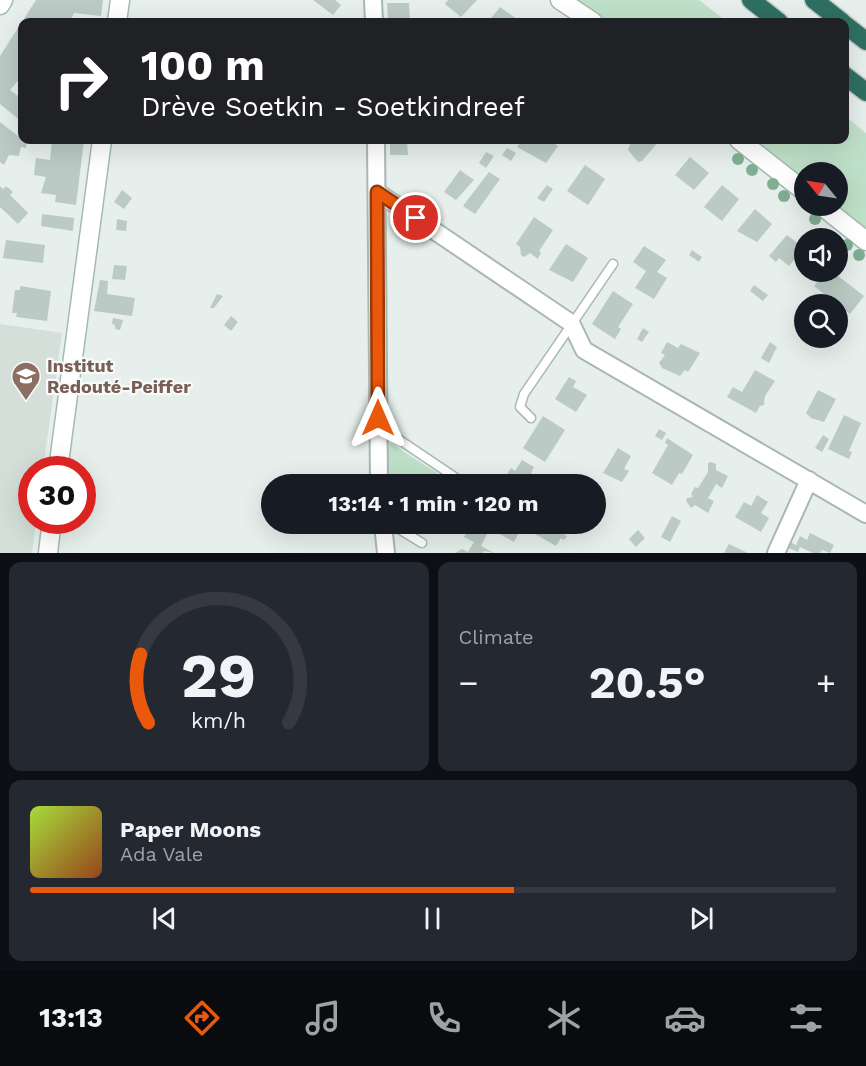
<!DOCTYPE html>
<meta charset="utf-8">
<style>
body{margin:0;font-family:"Work Sans",sans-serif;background:#242831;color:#f1f3f6;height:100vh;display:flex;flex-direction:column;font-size:22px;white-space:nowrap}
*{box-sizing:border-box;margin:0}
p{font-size:20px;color:#9ea1a6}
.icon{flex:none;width:33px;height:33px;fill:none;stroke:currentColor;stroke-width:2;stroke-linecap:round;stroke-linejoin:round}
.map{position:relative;height:553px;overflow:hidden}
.sheet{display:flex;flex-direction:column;gap:9px;padding:9px;background:#0d0f14;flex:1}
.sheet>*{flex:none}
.top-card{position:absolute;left:18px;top:18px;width:831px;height:126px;border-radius:12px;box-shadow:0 6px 24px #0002;background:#202124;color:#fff;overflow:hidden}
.needle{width:39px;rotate:300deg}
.controls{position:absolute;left:794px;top:162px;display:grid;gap:12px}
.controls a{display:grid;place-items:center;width:54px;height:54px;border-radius:50%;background:#171b24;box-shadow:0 6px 24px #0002;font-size:30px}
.speed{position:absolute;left:18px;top:456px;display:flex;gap:12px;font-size:30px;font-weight:700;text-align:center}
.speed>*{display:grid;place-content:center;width:78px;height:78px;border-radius:50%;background:#171b24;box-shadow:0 6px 24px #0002;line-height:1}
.speed .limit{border:9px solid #d22;background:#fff;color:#111}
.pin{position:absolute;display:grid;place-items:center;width:51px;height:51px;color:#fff;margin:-26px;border:3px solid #fff;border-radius:50%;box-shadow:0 2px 6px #0007}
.me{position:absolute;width:66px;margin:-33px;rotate:0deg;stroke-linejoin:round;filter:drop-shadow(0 0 4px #0008)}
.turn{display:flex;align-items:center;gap:21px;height:126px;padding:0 24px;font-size:27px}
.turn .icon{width:78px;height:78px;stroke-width:2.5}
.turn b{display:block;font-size:42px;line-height:51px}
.big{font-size:45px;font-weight:700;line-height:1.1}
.sheet .tile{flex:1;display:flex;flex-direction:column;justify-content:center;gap:9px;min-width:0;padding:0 21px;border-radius:12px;background:#242831}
.sheet .dial{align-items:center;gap:0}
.dial svg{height:156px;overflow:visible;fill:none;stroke:#363941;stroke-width:7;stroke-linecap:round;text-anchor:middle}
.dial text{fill:#f1f3f6;stroke:none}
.song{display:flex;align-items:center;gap:18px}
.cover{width:72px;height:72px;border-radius:9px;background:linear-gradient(135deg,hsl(80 70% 55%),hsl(20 70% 35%))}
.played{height:6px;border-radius:3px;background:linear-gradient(90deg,#ea580c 60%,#363941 60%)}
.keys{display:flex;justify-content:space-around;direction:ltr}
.heat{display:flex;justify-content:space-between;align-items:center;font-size:33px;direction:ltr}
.sheet .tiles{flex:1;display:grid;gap:9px;grid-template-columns:1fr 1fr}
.tile:last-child{grid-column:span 2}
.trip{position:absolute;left:261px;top:474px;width:345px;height:60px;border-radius:30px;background:#171b24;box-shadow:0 6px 24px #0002;font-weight:700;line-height:60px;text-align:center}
.dock{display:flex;height:96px;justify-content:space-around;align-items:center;background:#090b0e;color:#9ea1a6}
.dock .icon{width:42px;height:42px}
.dock .active{color:#ea580c}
.dock b{font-size:27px;color:#f1f3f6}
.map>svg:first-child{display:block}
.built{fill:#d4dfda}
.green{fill:#bfe0c8}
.building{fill:#bbcac4}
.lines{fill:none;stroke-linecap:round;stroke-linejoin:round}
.lane-casing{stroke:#a8b8b2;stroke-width:11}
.street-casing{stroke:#a8b8b2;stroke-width:20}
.secondary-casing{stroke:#a4bbb3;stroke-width:21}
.highway-casing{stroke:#c2cac8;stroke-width:21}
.lane{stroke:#fff;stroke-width:8}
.street{stroke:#fff;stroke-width:16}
.secondary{stroke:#fff;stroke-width:18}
.highway{stroke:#2f6f62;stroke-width:18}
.tree{fill:#80af93}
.route-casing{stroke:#983908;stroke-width:15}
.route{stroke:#ea580c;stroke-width:10}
.labels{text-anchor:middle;stroke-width:4.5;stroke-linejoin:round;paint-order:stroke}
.education-label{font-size:18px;font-weight:bold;fill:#785e54;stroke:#f7fbf9;text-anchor:start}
</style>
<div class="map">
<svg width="866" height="553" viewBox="0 0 866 553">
<rect width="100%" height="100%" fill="#e6efeb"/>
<!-- built -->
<path class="built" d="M0 324 62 333 43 469 32 470V520L36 521 32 553H0Z"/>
<!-- green -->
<g class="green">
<path d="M573 0H699L727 22H602Z"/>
<path d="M845 116 866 133V234L830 206H837V172H804V185L748 140H844Z"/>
<path d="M390 443 454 484H386L387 450Z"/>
</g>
<!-- building -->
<g class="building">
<path d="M36 0H103L101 16 74 13 70 21 73 22H22V76L10 90 22 99V122L0 104V56Z"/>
<path d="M313 0H335L341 5 333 15Z"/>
<path d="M448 0H477L461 17 445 4Z"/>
<path d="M387 3H409L410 22H388Z"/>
<path d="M500 7 521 22H488Z"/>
<path d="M0 122 18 136 22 126V140H27L26 148 21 147 19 156 9 155 4 165 0 162Z"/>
<path d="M52 140H84L76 205 55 202 56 195 41 193 46 177 34 175 36 158 50 160Z"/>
<path d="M390 140H407L408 155H390Z"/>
<path d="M522 140H549L558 146 546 163 517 147Z"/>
<path d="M632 140H660L642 161 638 162 628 150Z"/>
<path d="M507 148 516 153 511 161 502 155Z"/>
<path d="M486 152 494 156 486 168 479 163Z"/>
<path d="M690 157 709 173 694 190 675 175Z"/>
<path d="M585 165 605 179 588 205 567 191Z"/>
<path d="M460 170 474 180 456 200 444 192Z"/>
<path d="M489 172 500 179 475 214 463 206Z"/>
<path d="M547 185 553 189 544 202 537 198Z"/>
<path d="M722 185 739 199 722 221 704 207Z"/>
<path d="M0 186 3 189 6 186 13 192 10 195 28 213 18 224 0 207Z"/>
<path d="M122 190 132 198 124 209 114 202Z"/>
<path d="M755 209 772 224 757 242 737 231Z"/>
<path d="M42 214 74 218 73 231 41 226Z"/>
<path d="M534 217 553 230 539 251 541 252 538 259 530 253 524 257 521 255 520 247 516 244Z"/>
<path d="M117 219 127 221 126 231 116 230Z"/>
<path d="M787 235 804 248 789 266 779 258 776 262 769 256Z"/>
<path d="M6 240 45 245 43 263 3 258Z"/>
<path d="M566 244 588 258 573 282 549 270Z"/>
<path d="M644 246 666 260 657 272 667 278 654 299 635 288 646 271 633 262Z"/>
<path d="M692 250 702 257 699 262 689 255Z"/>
<path d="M114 265 127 266 125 280 112 279Z"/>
<path d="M826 272H833L864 296 850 314 814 286Z"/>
<path d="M100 280 108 281 107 294 135 298 132 316 94 311Z"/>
<path d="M754 285 768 295 763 301 750 291Z"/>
<path d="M20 286 51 291 47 321 16 317 17 313H12L15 290H20Z"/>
<path d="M613 291 633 304 618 327 621 329 615 339 592 324Z"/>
<path d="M217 294 223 296 214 308H210Z"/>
<path d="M231 316 238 322 231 331 224 325Z"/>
<path d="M113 318 123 320 120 330 115 329V325L112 324Z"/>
<path d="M643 328 649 332 642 342 637 339Z"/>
<path d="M667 342 678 348 681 344 700 353 688 372 685 370 680 376 662 368 659 363 665 355 661 353Z"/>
<path d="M770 342 777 347 769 363 761 358Z"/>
<path d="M755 370 775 381 765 396 764 405 760 406 756 413 727 397 733 387 742 392Z"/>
<path d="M569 377 576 381 573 387 587 395 576 412 555 399Z"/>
<path d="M818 390 836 399 824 422 811 418 806 413Z"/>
<path d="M844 415 861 423 849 451 852 452 849 459 828 449Z"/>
<path d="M543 416 565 430 545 462 523 448Z"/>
<path d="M659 429 666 433 662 440 655 436Z"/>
<path d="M823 435 829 439 822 452 815 448Z"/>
<path d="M667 438 693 455 682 474 679 473 672 485 652 473 668 445 665 443Z"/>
<path d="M618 448 631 456 624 469 629 471 622 482 603 473Z"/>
<path d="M522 460 534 467 531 473 539 478 535 484H501L511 468 515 471Z"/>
<path d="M711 462 716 464V470L728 476 722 488 716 484 708 498 714 501 708 513 695 505 691 508 686 501 687 498 693 497 691 494 695 487 698 488 708 472V463Z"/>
<path d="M757 495 768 502 761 513 769 518 761 532 735 517 744 502 751 506Z"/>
<path d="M672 516 681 521 670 542 661 537Z"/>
<path d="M487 524H515L522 527 514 542 486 526Z"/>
<path d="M542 524H562L567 526 563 534 567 536 564 540 561 538 556 546 535 534Z"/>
<path d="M471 525 487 534 481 546 494 553 484 551 483 553H455L462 549 468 552 474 542 464 537Z"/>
<path d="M638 530 645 538 636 547 629 539Z"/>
<path d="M810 533 834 545 830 553 822 550 820 553H813L800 547 798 552 786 547 788 541 796 545 800 536 807 540Z"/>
<path d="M729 544 748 553H724Z"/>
</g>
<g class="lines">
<!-- lane casing -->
<g class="lane-casing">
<g id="lane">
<path d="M531 418 520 407 524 394 613 264"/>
<path d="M379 426 465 484"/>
<path d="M391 524 422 543"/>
</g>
</g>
<!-- street casing -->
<g class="street-casing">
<g id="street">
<path d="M373 0 374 22"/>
<path d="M376 140 379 484"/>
<path d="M377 192 571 323 584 350 866 514"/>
<path d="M383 524 386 553"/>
<path d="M776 553 809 480"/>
</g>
</g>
<!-- secondary casing -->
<g class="secondary-casing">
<g id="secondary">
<path d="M560 0 593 22"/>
<path d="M0 5 3 0"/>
<path d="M117 22 120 0"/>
<path d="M739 140 804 191"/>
<path d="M822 206 866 241"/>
<path d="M58 470 102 140"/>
<path d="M48 553 52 520"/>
</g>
</g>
<!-- highway casing -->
<g class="highway-casing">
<g id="highway">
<path d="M751 0 779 22"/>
<path d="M814 0 842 22"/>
<path d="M844 24 866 41"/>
<path d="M844 75 866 92"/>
</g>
</g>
<!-- lane -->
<use href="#lane" class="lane"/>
<!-- street -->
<use href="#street" class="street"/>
<!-- secondary -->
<use href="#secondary" class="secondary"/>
<!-- highway -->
<use href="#highway" class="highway"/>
</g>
<!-- trees -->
<g class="tree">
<circle cx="738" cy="159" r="6"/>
<circle cx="752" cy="170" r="6"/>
<circle cx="773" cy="184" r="6"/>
<circle cx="784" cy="196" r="6"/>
<circle cx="815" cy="219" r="6"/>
<circle cx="847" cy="245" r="6"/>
<circle cx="859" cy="255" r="6"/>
</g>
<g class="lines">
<!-- route casing -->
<g class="route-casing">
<path id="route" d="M378 418 377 192 416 218"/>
</g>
<!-- route -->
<use href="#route" class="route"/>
</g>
<!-- icons -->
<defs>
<g id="school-pin" transform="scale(1.5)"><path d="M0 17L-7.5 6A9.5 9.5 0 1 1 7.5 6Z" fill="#8d6e63" stroke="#f7fbf9"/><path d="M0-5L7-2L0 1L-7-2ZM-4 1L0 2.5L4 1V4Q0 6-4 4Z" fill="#fff"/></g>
</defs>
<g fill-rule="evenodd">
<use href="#school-pin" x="26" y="376"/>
</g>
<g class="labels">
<!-- education labels -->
<g class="education-label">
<text x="47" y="372">Institut<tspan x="47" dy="21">Redouté-Peiffer</tspan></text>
</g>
</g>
</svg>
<div class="controls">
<a><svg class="needle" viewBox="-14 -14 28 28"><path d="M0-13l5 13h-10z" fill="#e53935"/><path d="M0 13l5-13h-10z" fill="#9ea1a6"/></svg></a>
<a><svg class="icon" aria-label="sound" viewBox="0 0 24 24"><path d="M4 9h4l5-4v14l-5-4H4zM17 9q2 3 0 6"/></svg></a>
<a><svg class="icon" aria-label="search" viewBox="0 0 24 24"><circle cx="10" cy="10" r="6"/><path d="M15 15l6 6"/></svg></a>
</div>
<div class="speed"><div class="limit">30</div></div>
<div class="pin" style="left:416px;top:218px;background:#d93025"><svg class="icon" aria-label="arrive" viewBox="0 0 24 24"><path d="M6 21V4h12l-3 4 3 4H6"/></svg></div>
<svg class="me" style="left:378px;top:418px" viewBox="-20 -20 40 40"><path d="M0-17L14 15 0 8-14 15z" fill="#ea580c" stroke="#fff" stroke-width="4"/></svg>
<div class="trip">13:14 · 1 min · 120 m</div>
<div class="top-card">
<div class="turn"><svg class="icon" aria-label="right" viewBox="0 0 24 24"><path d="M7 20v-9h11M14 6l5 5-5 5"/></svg><div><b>100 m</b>Drève Soetkin - Soetkindreef</div></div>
</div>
</div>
<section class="sheet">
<div class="tiles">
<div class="tile dial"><svg viewBox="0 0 100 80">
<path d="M14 69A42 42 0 1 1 86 69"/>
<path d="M14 69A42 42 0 0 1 10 34" stroke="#ea580c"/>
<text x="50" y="56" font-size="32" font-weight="700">29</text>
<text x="50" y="72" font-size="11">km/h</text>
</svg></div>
<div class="tile"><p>Climate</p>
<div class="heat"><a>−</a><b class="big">20.5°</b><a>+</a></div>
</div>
<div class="tile">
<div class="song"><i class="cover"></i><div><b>Paper Moons</b><p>Ada Vale</p></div></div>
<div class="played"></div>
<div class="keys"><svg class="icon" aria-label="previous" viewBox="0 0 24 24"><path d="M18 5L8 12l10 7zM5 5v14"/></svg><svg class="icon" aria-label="pause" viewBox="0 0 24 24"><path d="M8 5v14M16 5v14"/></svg><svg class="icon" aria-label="next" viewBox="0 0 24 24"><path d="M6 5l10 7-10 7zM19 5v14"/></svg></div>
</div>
</div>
</section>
<nav class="dock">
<b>13:13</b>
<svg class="icon active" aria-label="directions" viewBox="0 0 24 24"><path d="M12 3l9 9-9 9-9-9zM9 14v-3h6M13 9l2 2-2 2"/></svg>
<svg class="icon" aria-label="music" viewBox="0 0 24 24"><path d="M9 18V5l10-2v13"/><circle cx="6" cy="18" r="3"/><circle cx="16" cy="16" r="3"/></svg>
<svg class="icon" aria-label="phone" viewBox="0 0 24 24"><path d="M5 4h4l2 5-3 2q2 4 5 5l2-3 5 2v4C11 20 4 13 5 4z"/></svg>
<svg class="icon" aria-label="climate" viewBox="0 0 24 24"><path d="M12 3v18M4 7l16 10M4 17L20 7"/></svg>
<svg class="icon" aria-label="car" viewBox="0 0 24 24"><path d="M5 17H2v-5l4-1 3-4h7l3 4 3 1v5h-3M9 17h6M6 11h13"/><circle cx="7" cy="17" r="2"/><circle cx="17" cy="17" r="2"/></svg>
<svg class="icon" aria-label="filters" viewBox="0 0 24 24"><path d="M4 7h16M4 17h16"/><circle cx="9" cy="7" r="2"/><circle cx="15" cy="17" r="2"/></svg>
</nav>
